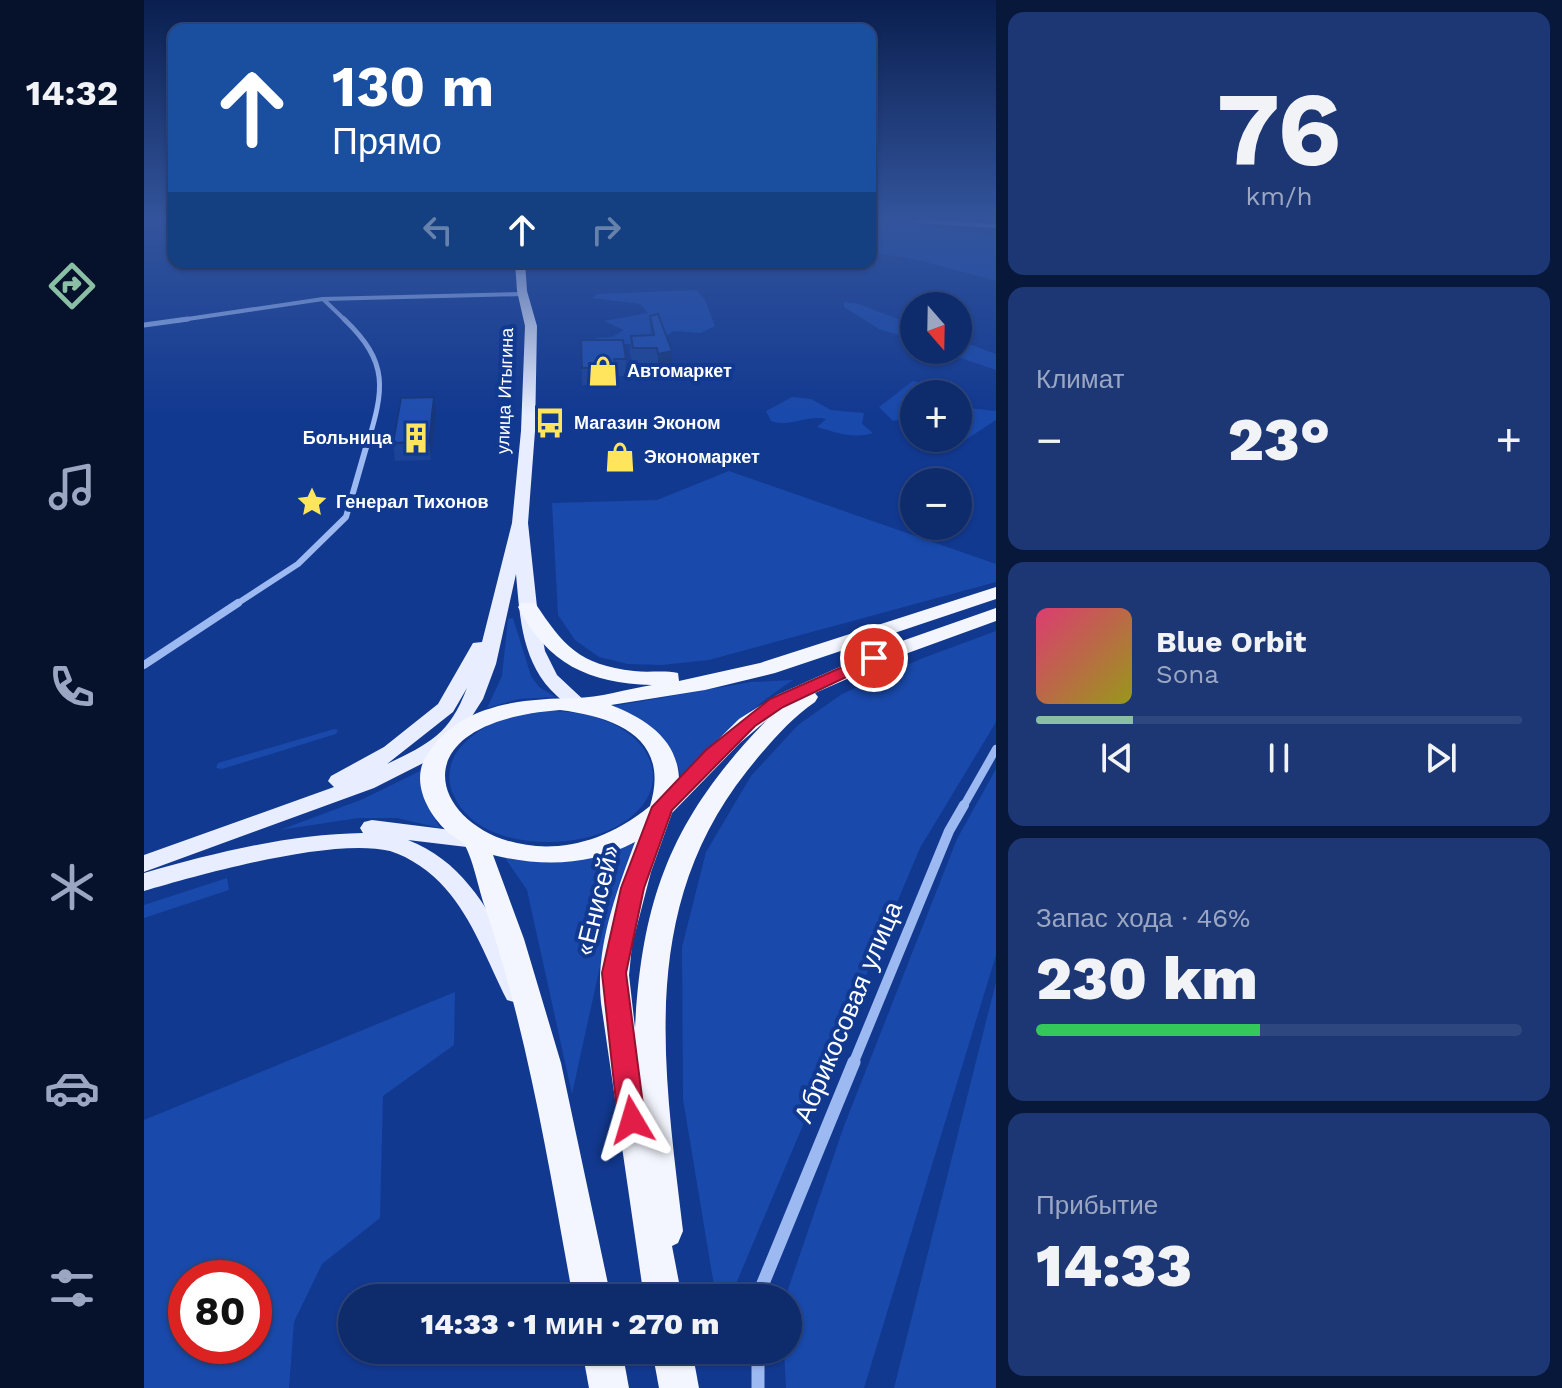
<!DOCTYPE html>
<html lang="ru">
<meta charset="utf-8">
<style>
body{margin:0;font-family:"Work Sans",sans-serif;background:#1c3774;color:#f1f3f6;height:100vh;display:flex;flex-direction:column;font-size:30px;white-space:nowrap}
*{box-sizing:border-box;margin:0}
p{font-size:26px;color:#9ba7c2}
.icon{flex:none;width:44px;height:44px;fill:none;stroke:currentColor;stroke-width:2;stroke-linecap:round;stroke-linejoin:round}
.map{position:relative;flex:1;overflow:hidden}
.side{display:flex;flex-direction:column;gap:12px;padding:12px;background:#08183b;width:566px}
.side>*{flex:none}
.hud{position:absolute;left:24px;top:24px;width:708px;height:244px;border-radius:16px;box-shadow:0 2px 6px #0004,0 0 0 2px #2e477f;background:#1a4fa0;color:#fff;overflow:hidden}
.needle{width:52px;rotate:160deg}
.fabs{position:absolute;left:756px;top:292px;display:grid;gap:16px}
.fabs a{display:grid;place-items:center;width:72px;height:72px;border-radius:50%;background:#0e2b6c;box-shadow:0 2px 6px #0004,0 0 0 2px #2e477f;font-size:40px}
.speed{position:absolute;left:24px;top:1260px;display:flex;gap:16px;font-size:40px;font-weight:700;text-align:center}
.speed>*{display:grid;place-content:center;width:104px;height:104px;border-radius:50%;background:#0e2b6c;box-shadow:0 2px 6px #0004,0 0 0 2px #2e477f;line-height:1}
.speed .limit{border:12px solid #d22;background:#fff;color:#111}
.pin{position:absolute;display:grid;place-items:center;width:68px;height:68px;color:#fff;margin:-34px;border:4px solid #fff;border-radius:50%;box-shadow:0 2px 8px #0007}
.me{position:absolute;width:88px;margin:-44px;rotate:353deg;stroke-linejoin:round;filter:drop-shadow(0 0 6px #0008)}
.turn{display:flex;align-items:center;gap:28px;height:168px;padding:0 32px;font-size:36px}
.turn .icon{width:104px;height:104px;stroke-width:2.5}
.turn b{display:block;font-size:56px;line-height:68px}
.lanes{display:flex;align-items:center;height:76px;padding:0 32px;background:#0003;justify-content:center;gap:40px;direction:ltr}
.lanes .off{opacity:.35}
.big{font-size:60px;font-weight:800;line-height:1.1}
.side .widget{flex:1;display:flex;flex-direction:column;justify-content:center;gap:12px;min-width:0;padding:0 28px;border-radius:16px;background:#1c3774}
.side .dial{align-items:center;gap:0}
.dial b{font-size:104px;line-height:1}
.song{display:flex;align-items:center;gap:24px}
.cover{width:96px;height:96px;border-radius:12px;background:linear-gradient(135deg,hsl(340 70% 55%),hsl(60 70% 35%))}
.played{height:8px;border-radius:4px;background:linear-gradient(90deg,#8abfa5 20%,#2e477f 20%)}
.keys{display:flex;justify-content:space-around;direction:ltr}
.heat{display:flex;justify-content:space-between;align-items:center;font-size:44px;direction:ltr}
.charge{height:12px;border-radius:6px;background:linear-gradient(90deg,#34c759 46%,#2e477f 0)}
.trip{position:absolute;left:194px;top:1284px;width:464px;height:80px;border-radius:40px;background:#0e2b6c;box-shadow:0 2px 6px #0004,0 0 0 2px #2e477f;font-weight:800;line-height:80px;text-align:center}
main{display:flex;flex:1;min-height:0}
.dock{display:flex;flex-direction:column;width:144px;justify-content:space-around;align-items:center;background:#06112b;color:#9ba7c2}
.dock .icon{width:56px;height:56px}
.dock .on{color:#8abfa5}
.dock b{font-size:36px;color:#f1f3f6}
.map>svg:first-child{display:block}
.green{fill:#1949ab;fill-rule:evenodd}
.lines{fill:none;stroke-linecap:round;stroke-linejoin:round}
.minor-far5{stroke:#9db9f2;stroke-width:4}
.minor-far4{stroke:#9db9f2;stroke-width:5}
.minor-far3{stroke:#9db9f2;stroke-width:6}
.minor-far2{stroke:#9db9f2;stroke-width:8}
.minor-far1{stroke:#9db9f2;stroke-width:10}
.minor{stroke:#9db9f2;stroke-width:13}
.primary{fill:#e8eeff;fill-rule:evenodd}
.trunk{fill:#f4f6ff;fill-rule:evenodd}
.wall{fill:#1b4397}
.shaded-wall{fill:#16377b}
.building{fill:#1f4eb0;stroke:#16377b;stroke-width:2}
.route{fill:#e11d48;stroke:#92132f;stroke-width:2}
.labels{text-anchor:middle;stroke-width:8;stroke-linejoin:round;paint-order:stroke}
.far-poi-label{font-size:18px;font-weight:bold;fill:#fff;stroke:#123990;text-anchor:start}
.far-street-label{font-size:18px;fill:#fff;stroke:#123990}
.near-street-label{font-size:26px;fill:#fff;stroke:#123990}
</style>
<main>
<nav class="dock">
<b>14:32</b>
<svg class="icon on" aria-label="directions" viewBox="0 0 24 24"><path d="M12 3l9 9-9 9-9-9zM9 14v-3h6M13 9l2 2-2 2"/></svg>
<svg class="icon" aria-label="music" viewBox="0 0 24 24"><path d="M9 18V5l10-2v13"/><circle cx="6" cy="18" r="3"/><circle cx="16" cy="16" r="3"/></svg>
<svg class="icon" aria-label="phone" viewBox="0 0 24 24"><path d="M5 4h4l2 5-3 2q2 4 5 5l2-3 5 2v4C11 20 4 13 5 4z"/></svg>
<svg class="icon" aria-label="climate" viewBox="0 0 24 24"><path d="M12 3v18M4 7l16 10M4 17L20 7"/></svg>
<svg class="icon" aria-label="car" viewBox="0 0 24 24"><path d="M5 17H2v-5l4-1 3-4h7l3 4 3 1v5h-3M9 17h6M6 11h13"/><circle cx="7" cy="17" r="2"/><circle cx="17" cy="17" r="2"/></svg>
<svg class="icon" aria-label="filters" viewBox="0 0 24 24"><path d="M4 7h16M4 17h16"/><circle cx="9" cy="7" r="2"/><circle cx="15" cy="17" r="2"/></svg>
</nav>
<div class="map">
<svg width="852" height="1388" viewBox="0 0 852 1388">
<rect width="100%" height="100%" fill="#123990"/>
<!-- green -->
<g class="green">
<path d="M726 221 852 236V281L770 259 726 252Z"/>
<path d="M552 290 561 300 571 326 557 333 529 331 514 343 460 345 452 338 468 337 480 330 460 321 504 313 496 304 448 298 454 294Z"/>
<path d="M700 302 712 303 770 325V340L735 329 700 307Z"/>
<path d="M814 340 852 354V370L793 350H814Z"/>
<path d="M769 381 807 392 770 394V417L749 421 735 407Z"/>
<path d="M648 397 667 399 687 410 720 413 718 424 729 433C709 439 693 433 673 427L682 419C664 414 646 428 627 421L622 411Z"/>
<path d="M814 407 852 411V420L806 450 780 444 778 438H814Z"/>
<path d="M585 471 852 564V582L565 660 518 665 484 664 455 657 431 640 414 615 408 503 513 500Z"/>
<path d="M369 618 387 676 395 687 412 697 375 699 343 708 358 676 364 619Z"/>
<path d="M852 631V722L776 848 586 1298H572L539 1099 538 947 562 852 607 776 654 725 698 694 779 658Z"/>
<path d="M649 680C606 709 571 739 537 777 527 736 507 724 470 706L607 682Z"/>
<path d="M402 711C422 711 443 713 462 721 511 740 529 789 480 822 436 852 335 852 310 796 303 783 304 768 311 755 320 740 338 727 354 721 369 716 386 714 402 711Z"/>
<path d="M190 729 194 730 192 734 78 769 72 768 74 763Z"/>
<path d="M852 769V955L720 1388H642L640 1350H644V1298H641L700 1126 813 839Z"/>
<path d="M276 771 280 800 296 828 253 818H214L136 830 219 799Z"/>
<path d="M496 840 471 898 428 1094 383 890 361 858C413 866 448 863 496 840Z"/>
<path d="M83 878 85 890 0 918V905Z"/>
<path d="M852 982V1388H750Z"/>
<path d="M311 992 310 1045 239 1096 236 1218 178 1264 150 1322 145 1388H0V1120ZM42 1278H110V1346H42Z"/>
</g>
<g class="lines">
<!-- minor-far5 -->
<g class="minor-far5">
<path d="M772 221 852 226"/>
<path d="M179 299 202 321"/>
<path d="M30 321 179 299 379 294"/>
</g>
<!-- minor-far4 -->
<g class="minor-far4">
<path d="M200 319C246 363 240 389 223 446"/>
<path d="M0 325 44 319"/>
</g>
<!-- minor-far3 -->
<path class="minor-far3" d="M91 605 154 564 202 517 223 444"/>
<!-- minor-far2 -->
<g class="minor-far2">
<path d="M0 665 94 603"/>
<path d="M819 807 852 749"/>
</g>
<!-- minor-far1 -->
<path class="minor-far1" d="M709 1064 805 831 820 805"/>
<!-- minor -->
<g class="minor">
<path d="M613 1298 710 1062"/>
<path d="M614 1350V1388"/>
</g>
<!-- primary -->
<g class="primary">
<path d="M371 262H381L383 291 393 326 391 431 384 523 393 607 401 651 413 675 444 704 434 710C425 708 420 702 413 696 378 664 376 619 372 574L352 664 339 699 307 749 230 788 0 872V855L190 787 184 781 187 776 240 747 294 704 329 643 338 642 368 523 377 431 381 326 373 291ZM323 688C305 735 286 743 243 764L309 712Z"/>
<path d="M228 820 339 834 343 840 339 846 331 848 264 840C330 865 356 933 387 992L383 1000 373 1003 363 1000C344 963 329 919 301 888 287 872 266 857 246 851 189 837 58 874 0 891V873C70 853 145 834 219 833L216 828 220 822Z"/>
</g>
<!-- trunk -->
<g class="trunk">
<path d="M852 587V599L631 673 561 690 467 705C500 718 533 738 535 778L595 719 633 695 738 648 852 608V621L753 657 671 693 674 697 671 702C645 720 623 746 603 771 493 910 520 1068 539 1231L534 1243 528 1246 538 1298H500L457 1003C451 948 472 893 491 842 446 866 398 867 349 855L380 939 417 1063 467 1298H429C405 1167 384 1034 341 907 335 891 329 858 320 844 317 840 309 837 305 833 285 816 267 784 281 758 313 704 375 699 431 698 455 698 483 689 508 685 444 683 404 664 374 607L377 603H391C419 645 435 665 490 671 504 673 520 670 534 673L535 681 616 663ZM416 710C472 717 527 738 506 806 355 931 181 728 416 710ZM624 719C530 815 498 894 491 1028L485 975 488 945 507 872 528 813 596 743Z"/>
<path d="M438 1350H478L485 1388H445Z"/>
<path d="M508 1350H548L555 1388H515Z"/>
</g>
</g>
<!-- wall -->
<g class="wall">
<path d="M506 316 527 367 514 370 512 364 489 365 486 352 487 336 506 335Z"/>
<path d="M437 340 482 359 481 376H471V385H438Z"/>
<path d="M292 415 287 460 251 461 249 443Z"/>
</g>
<!-- shaded-wall -->
<g class="shaded-wall">
<path d="M528 351 527 367 514 370V354Z"/>
<path d="M290 397 292 415 287 460 285 442Z"/>
</g>
<!-- building -->
<g class="building">
<path d="M514 314 528 351 514 354 513 348H489L487 336 510 335 506 316Z"/>
<path d="M437 340H479L482 359H470L471 368H438Z"/>
<path d="M290 397 285 442 249 443 257 398Z"/>
</g>
<!-- sky -->
<linearGradient id="sky" x2="0" y2="1"><stop stop-color="#0a1f4f"/><stop offset="0.53" stop-color="#33549c"/><stop offset="1" stop-color="#33549c" stop-opacity="0"/></linearGradient>
<rect width="852" height="415" fill="url(#sky)"/>
<!-- route -->
<path class="route" d="M730 653 738 658 736 661 639 707 611 726 528 810 500 888 482 973 501 1120 497 1128 488 1132 478 1128 474 1120 458 973 477 888 508 807 562 750 626 699Z"/>
<!-- icons -->
<defs>
<g id="shop-bare" transform="scale(2.4)"><path d="M-5-2.5h2.3a2.7 3.5 0 0 1 5.4 0H5L5.5 6h-11ZM-1.5-2.5h3a1.5 2.3 0 0 0-3 0Z" fill="#ffe45e" stroke="#123990" stroke-width="2.5" paint-order="stroke"/></g>
<g id="bus-bare" transform="scale(2.4)"><path d="M-5-6H5V4H4V6H2V4H-2V6H-4V4H-5ZM-3.5-4V0h7V-4ZM-3.5 1.2v1.5H-2V1.2ZM2 1.2v1.5H3.5V1.2Z" fill="#ffe45e" stroke="#123990" stroke-width="2.5" paint-order="stroke"/></g>
<g id="building-bare" transform="scale(2.4)"><path d="M-4-6H4V6H1V3H-1V6H-4ZM-2.5-4.3h1.7v1.8h-1.7ZM.8-4.3h1.7v1.8H.8ZM-2.5-1h1.7V.8h-1.7ZM.8-1h1.7V.8H.8Z" fill="#ffe45e" stroke="#123990" stroke-width="2.5" paint-order="stroke"/></g>
<g id="sight-bare" transform="scale(2.4)"><path d="M0-6L1.8-2.2L6-1.7L2.9 1.2L3.7 5.4L0 3.3L-3.7 5.4L-2.9 1.2L-6-1.7L-1.8-2.2Z" fill="#ffe45e" stroke="#123990" stroke-width="2.5" paint-order="stroke"/></g>
</defs>
<g fill-rule="evenodd">
<use href="#shop-bare" x="459" y="371"/>
<use href="#bus-bare" x="406" y="423"/>
<use href="#building-bare" x="272" y="438"/>
<use href="#shop-bare" x="476" y="457"/>
<use href="#sight-bare" x="168" y="502"/>
</g>
<g class="labels">
<!-- far-poi labels -->
<g class="far-poi-label">
<text x="483" y="377">Автомаркет</text>
<text x="430" y="429">Магазин Эконом</text>
<text x="248" y="444" text-anchor="end">Больница</text>
<text x="500" y="463">Экономаркет</text>
<text x="192" y="508">Генерал Тихонов</text>
</g>
<!-- far-street labels -->
<g class="far-street-label">
<text transform="translate(361 391) rotate(-88)" y="6">улица Итыгина</text>
</g>
<!-- near-street labels -->
<g class="near-street-label">
<text transform="translate(453 900) rotate(-76)" y="9">«Енисей»</text>
<text transform="translate(704 1012) rotate(-67)" y="9">Абрикосовая улица</text>
</g>
</g>
</svg>
<div class="fabs">
<a><svg class="needle" viewBox="-14 -14 28 28"><path d="M0-13l5 13h-10z" fill="#e53935"/><path d="M0 13l5-13h-10z" fill="#9ba7c2"/></svg></a>
<a>+</a>
<a>−</a>
</div>
<div class="speed"><div class="limit">80</div></div>
<div class="pin" style="left:730px;top:658px;background:#d93025"><svg class="icon" aria-label="arrive" viewBox="0 0 24 24"><path d="M6 21V4h12l-3 4 3 4H6"/></svg></div>
<svg class="me" style="left:488px;top:1120px" viewBox="-20 -20 40 40"><path d="M0-17L14 15 0 8-14 15z" fill="#e11d48" stroke="#fff" stroke-width="4"/></svg>
<div class="trip">14:33 · 1 мин · 270 m</div>
<div class="hud">
<div class="turn"><svg class="icon" aria-label="ahead" viewBox="0 0 24 24"><path d="M12 20V5M6 11l6-6 6 6"/></svg><div><b>130 m</b>Прямо</div></div>
<div class="lanes"><svg class="icon off" aria-label="left" viewBox="0 0 24 24"><path d="M17 20v-9H6M10 6l-5 5 5 5"/></svg><svg class="icon" aria-label="ahead" viewBox="0 0 24 24"><path d="M12 20V5M6 11l6-6 6 6"/></svg><svg class="icon off" aria-label="right" viewBox="0 0 24 24"><path d="M7 20v-9h11M14 6l5 5-5 5"/></svg></div>
</div>
</div>
<section class="side">
<div class="widget dial"><b>76</b><p>km/h</p></div>
<div class="widget"><p>Климат</p>
<div class="heat"><a>−</a><b class="big">23°</b><a>+</a></div>
</div>
<div class="widget">
<div class="song"><i class="cover"></i><div><b>Blue Orbit</b><p>Sona</p></div></div>
<div class="played"></div>
<div class="keys"><svg class="icon" aria-label="previous" viewBox="0 0 24 24"><path d="M18 5L8 12l10 7zM5 5v14"/></svg><svg class="icon" aria-label="pause" viewBox="0 0 24 24"><path d="M8 5v14M16 5v14"/></svg><svg class="icon" aria-label="next" viewBox="0 0 24 24"><path d="M6 5l10 7-10 7zM19 5v14"/></svg></div>
</div>
<div class="widget"><p>Запас хода · 46%</p><b class="big">230 km</b><div class="charge"></div></div>
<div class="widget"><p>Прибытие</p><b class="big">14:33</b></div>
</section>
</main>
